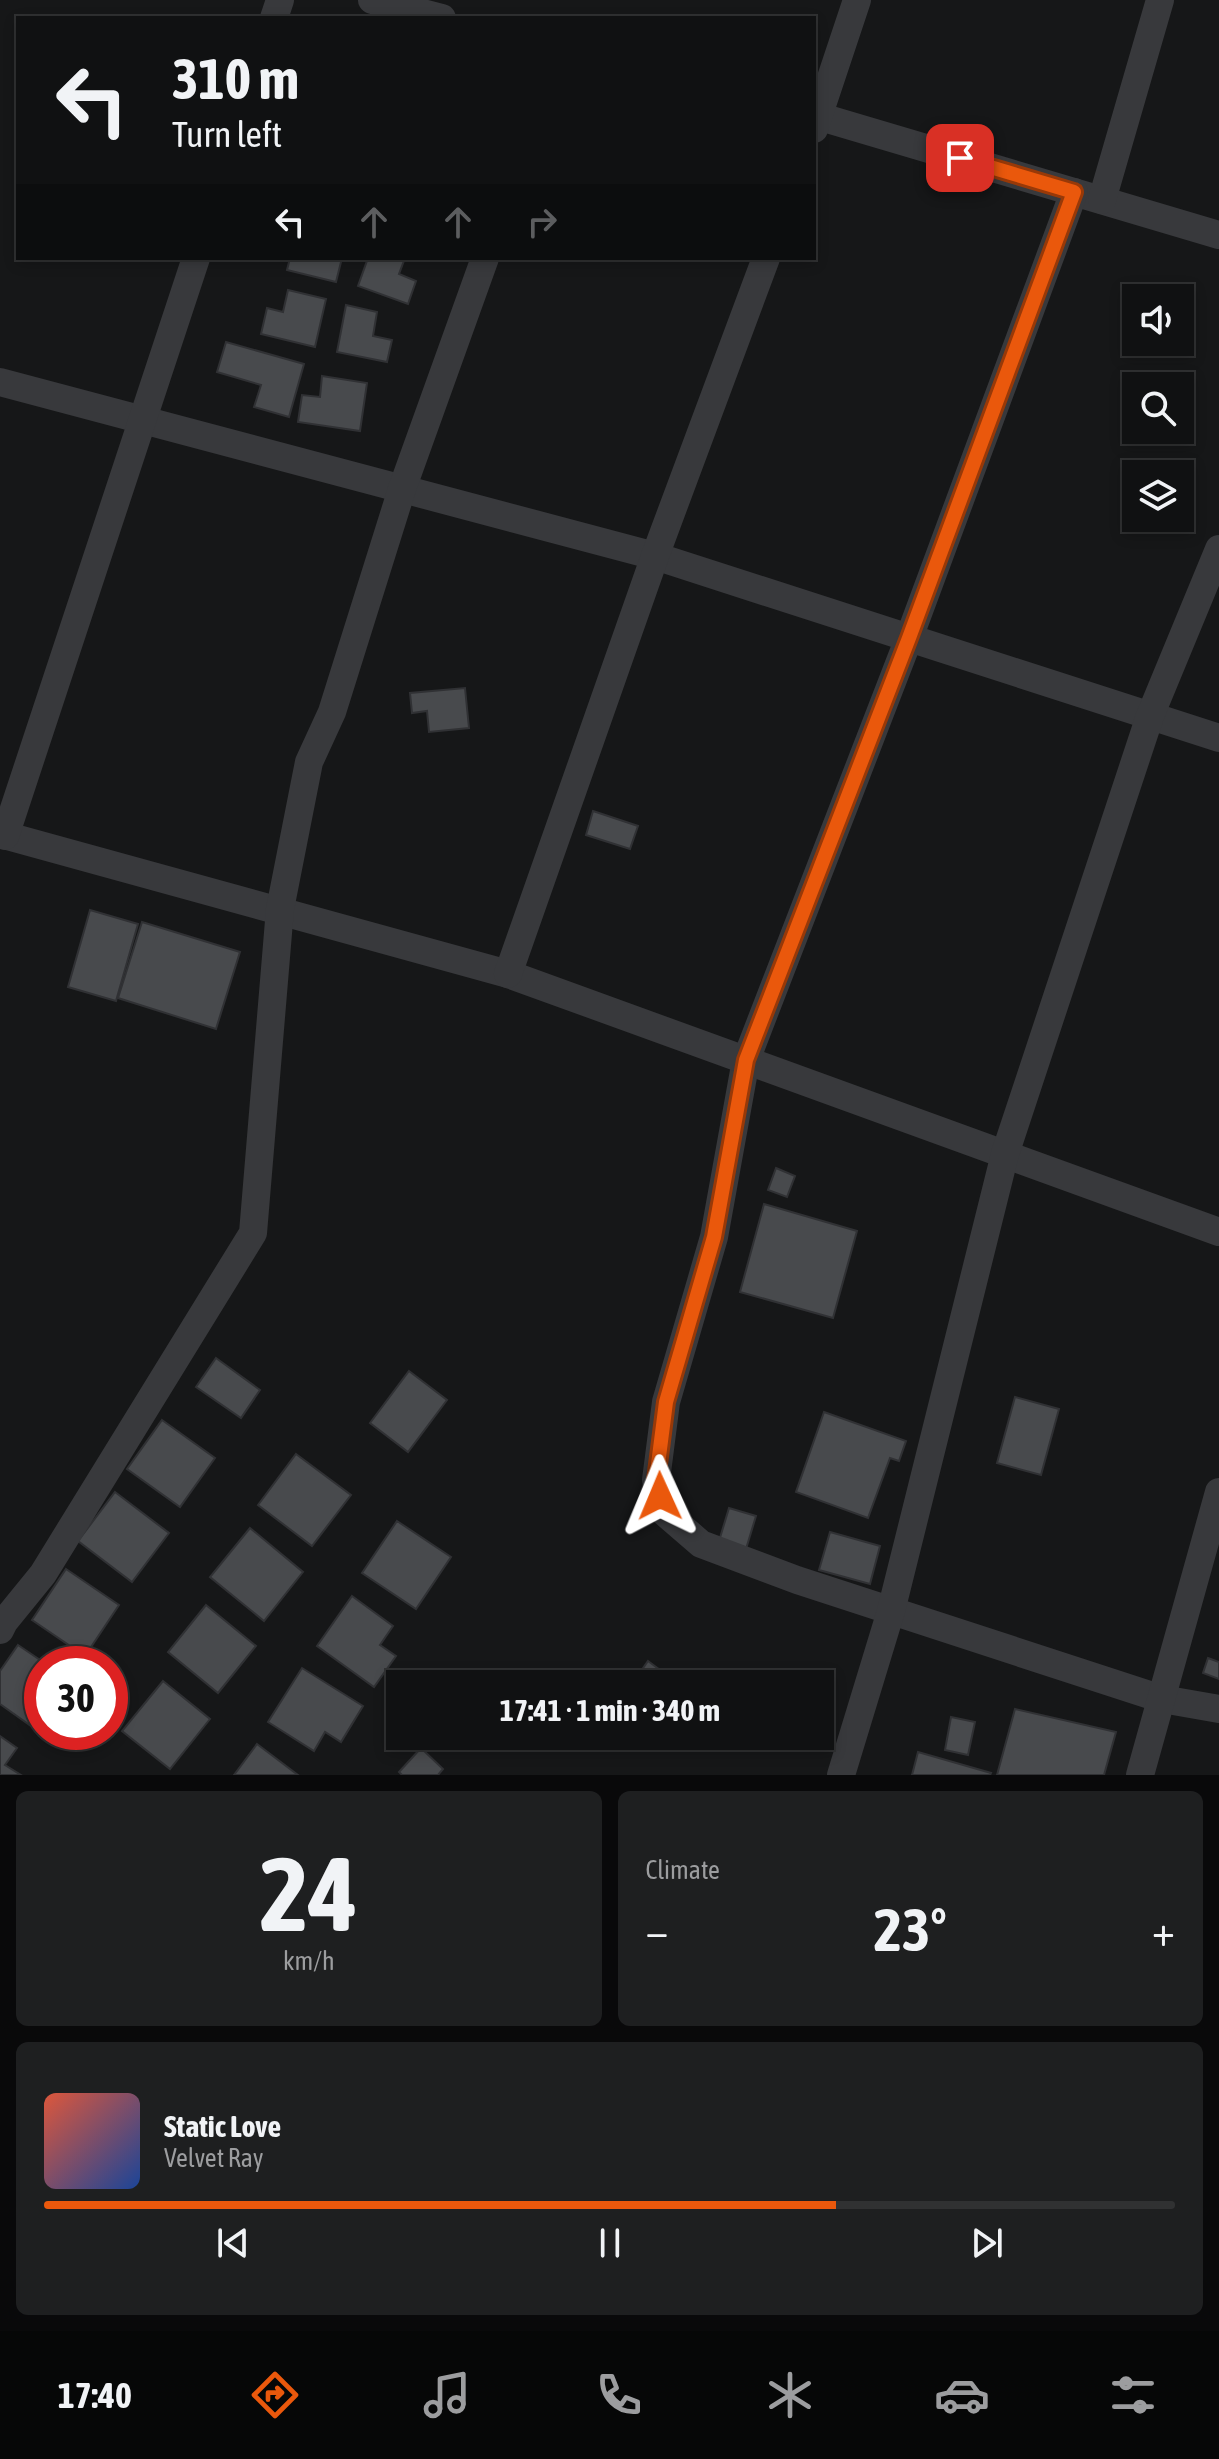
<!DOCTYPE html>
<meta charset="utf-8">
<style>
body{margin:0;font-family:"Asap Condensed",sans-serif;background:#1e1f20;color:#f1f3f6;height:100vh;display:flex;flex-direction:column;font-size:30px;white-space:nowrap}
*{box-sizing:border-box;margin:0}
p{font-size:26px;color:#9c9d9f}
.icon{flex:none;width:44px;height:44px;fill:none;stroke:currentColor;stroke-width:2;stroke-linecap:round;stroke-linejoin:round}
.map{position:relative;height:1775px;overflow:hidden}
.sheet{display:flex;flex-direction:column;gap:16px;padding:16px;background:#09090a;flex:1}
.sheet>*{flex:none}
.hud{position:absolute;left:16px;top:16px;width:800px;height:244px;border-radius:0px;box-shadow:0 4px 12px #0003,0 0 0 2px #303132;background:#101112;color:#f1f3f6;overflow:hidden}
.fabs{position:absolute;left:1122px;top:284px;display:grid;gap:16px}
.fabs a{display:grid;place-items:center;width:72px;height:72px;border-radius:0px;background:#101112;box-shadow:0 4px 12px #0003,0 0 0 2px #303132;font-size:40px}
.speed{position:absolute;left:24px;top:1646px;display:flex;gap:16px;font-size:40px;font-weight:700;text-align:center}
.speed>*{display:grid;place-content:center;width:104px;height:104px;border-radius:50%;background:#101112;box-shadow:0 4px 12px #0003,0 0 0 2px #303132;line-height:1}
.speed .limit{border:12px solid #d22;background:#fff;color:#111}
.pin{position:absolute;display:grid;place-items:center;width:68px;height:68px;color:#fff;margin:-34px;border-radius:16px;box-shadow:0 4px 12px #0006}
.me{position:absolute;width:88px;margin:-44px;rotate:359deg;stroke-linejoin:round;filter:drop-shadow(0 0 6px #0008)}
.turn{display:flex;align-items:center;gap:28px;height:168px;padding:0 24px;font-size:36px}
.turn .icon{width:104px;height:104px;stroke-width:2.5}
.turn b{display:block;font-size:56px;line-height:68px}
.lanes{display:flex;align-items:center;height:76px;padding:0 24px;background:#0003;justify-content:center;gap:40px;direction:ltr}
.lanes .off{opacity:.35}
.big{font-size:60px;font-weight:700;line-height:1.1}
.sheet .card{flex:1;display:flex;flex-direction:column;justify-content:center;gap:12px;min-width:0;padding:0 28px;border-radius:12px;background:#1e1f20}
.sheet .dial{align-items:center;gap:0}
.dial b{font-size:104px;line-height:1}
.song{display:flex;align-items:center;gap:24px}
.cover{width:96px;height:96px;border-radius:12px;background:linear-gradient(135deg,hsl(10 70% 55%),hsl(220 70% 35%))}
.played{height:8px;border-radius:4px;background:linear-gradient(90deg,#ea580c 70%,#303132 70%)}
.keys{display:flex;justify-content:space-around;direction:ltr}
.heat{display:flex;justify-content:space-between;align-items:center;font-size:44px;direction:ltr}
.sheet .tiles{flex:1;display:grid;gap:16px;grid-template-columns:1fr 1fr}
.card:last-child{grid-column:span 2}
.trip{position:absolute;left:386px;top:1670px;width:448px;height:80px;border-radius:0px;background:#101112;box-shadow:0 4px 12px #0003,0 0 0 2px #303132;font-weight:700;line-height:80px;text-align:center}
.menu{display:flex;height:128px;justify-content:space-around;align-items:center;background:#060707;color:#9c9d9f}
.menu .icon{width:56px;height:56px}
.menu .active{color:#ea580c}
.menu b{font-size:36px;color:#f1f3f6}
.map>svg:first-child{display:block}
.building{fill:#484a4d;stroke:#303134;stroke-width:2}
.lines{fill:none;stroke-linecap:round;stroke-linejoin:round}
.minor{stroke:#38393c;stroke-width:28}
.route-casing{stroke:#983908;stroke-width:20}
.route{stroke:#ea580c;stroke-width:14}
</style>
<div class="map">
<svg width="1219" height="1775" viewBox="0 0 1219 1775">
<rect width="100%" height="100%" fill="#161718"/>
<!-- building -->
<g class="building">
<path d="M290 258H342L336 282 287 270Z"/>
<path d="M368 258H405L399 274 416 281 408 304 358 286Z"/>
<path d="M288 290 326 299 315 347 261 334 267 308 283 312Z"/>
<path d="M346 305 377 312 373 336 392 340 387 362 337 352Z"/>
<path d="M226 342 304 364 289 417 254 407 261 385 217 372Z"/>
<path d="M322 376 367 383 360 431 298 422 302 395 320 397Z"/>
<path d="M465 688 469 728 429 732 427 711 412 713 410 693Z"/>
<path d="M593 811 638 826 630 849 586 835Z"/>
<path d="M90 910 138 924 116 1001 68 987Z"/>
<path d="M142 922 240 952 216 1029 118 998Z"/>
<path d="M776 1168 795 1176 787 1197 768 1190Z"/>
<path d="M764 1204 857 1231 833 1318 740 1292Z"/>
<path d="M216 1358 260 1390 241 1418 196 1387Z"/>
<path d="M409 1371 447 1400 408 1452 370 1423Z"/>
<path d="M1015 1397 1059 1409 1041 1475 997 1463Z"/>
<path d="M824 1412 906 1441 899 1461 890 1458 868 1518 796 1492Z"/>
<path d="M162 1420 215 1458 180 1507 127 1469Z"/>
<path d="M296 1454 351 1495 312 1546 258 1505Z"/>
<path d="M115 1492 169 1533 132 1582 78 1541Z"/>
<path d="M729 1508 756 1516 746 1549 719 1541Z"/>
<path d="M397 1521 451 1557 416 1609 362 1573Z"/>
<path d="M250 1528 303 1572 264 1621 210 1577Z"/>
<path d="M830 1532 880 1546 870 1584 819 1570Z"/>
<path d="M66 1569 119 1605 85 1656 32 1620Z"/>
<path d="M352 1596 393 1626 380 1645 396 1656 374 1687 317 1646Z"/>
<path d="M206 1605 256 1646 218 1693 168 1652Z"/>
<path d="M18 1645 46 1664H42V1709L31 1726 0 1704V1671Z"/>
<path d="M1208 1658 1219 1662V1679L1203 1673Z"/>
<path d="M648 1661 664 1673 656 1684H632Z"/>
<path d="M302 1668 363 1706 341 1742 325 1732 314 1751 268 1722Z"/>
<path d="M163 1681 210 1719 170 1769 122 1731Z"/>
<path d="M1015 1709 1116 1732 1104 1775H997Z"/>
<path d="M951 1717 975 1722 968 1755 945 1750Z"/>
<path d="M0 1736 17 1748 5 1765 21 1775H0Z"/>
<path d="M257 1744 298 1775H234Z"/>
<path d="M421 1748 443 1769 438 1775H402L399 1772Z"/>
<path d="M918 1752 991 1773 990 1775H912Z"/>
</g>
<g class="lines">
<!-- minor -->
<g class="minor">
<path d="M372 0 442 18"/>
<path d="M274 18 280 0"/>
<path d="M814 115 1219 235"/>
<path d="M814 129 857 0"/>
<path d="M1074 192 909 638 746 1060 714 1237 666 1402 656 1480 664 1512 701 1544 797 1580 1162 1699 1219 1709"/>
<path d="M1102 200 1160 0"/>
<path d="M0 382 655 556 1219 738"/>
<path d="M0 834 508 974 1219 1232"/>
<path d="M5 836 196 258"/>
<path d="M508 974 655 556 766 258"/>
<path d="M0 1630 4 1622 43 1574 253 1233 280 909 309 762 332 712 402 489 485 258"/>
<path d="M841 1775 891 1611 1005 1154 1150 716 1219 549"/>
<path d="M1140 1775 1219 1492"/>
</g>
</g>
<g class="lines">
<!-- route casing -->
<g class="route-casing">
<path id="route" d="M660 1496 656 1480 666 1402 714 1237 746 1060 909 638 1074 192 960 158"/>
</g>
<!-- route -->
<use href="#route" class="route"/>
</g>
</svg>
<div class="fabs">
<a><svg class="icon" aria-label="sound" viewBox="0 0 24 24"><path d="M4 9h4l5-4v14l-5-4H4zM17 9q2 3 0 6"/></svg></a>
<a><svg class="icon" aria-label="search" viewBox="0 0 24 24"><circle cx="10" cy="10" r="6"/><path d="M15 15l6 6"/></svg></a>
<a><svg class="icon" aria-label="layers" viewBox="0 0 24 24"><path d="M12 4l9 5-9 5-9-5zM3 14l9 5 9-5"/></svg></a>
</div>
<div class="speed"><div class="limit">30</div></div>
<div class="pin" style="left:960px;top:158px;background:#d93025"><svg class="icon" aria-label="arrive" viewBox="0 0 24 24"><path d="M6 21V4h12l-3 4 3 4H6"/></svg></div>
<svg class="me" style="left:660px;top:1496px" viewBox="-20 -20 40 40"><path d="M0-17L14 15 0 8-14 15z" fill="#ea580c" stroke="#fff" stroke-width="4"/></svg>
<div class="trip">17:41 · 1 min · 340 m</div>
<div class="hud">
<div class="turn"><svg class="icon" aria-label="left" viewBox="0 0 24 24"><path d="M17 20v-9H6M10 6l-5 5 5 5"/></svg><div><b>310 m</b>Turn left</div></div>
<div class="lanes"><svg class="icon" aria-label="left" viewBox="0 0 24 24"><path d="M17 20v-9H6M10 6l-5 5 5 5"/></svg><svg class="icon off" aria-label="ahead" viewBox="0 0 24 24"><path d="M12 20V5M6 11l6-6 6 6"/></svg><svg class="icon off" aria-label="ahead" viewBox="0 0 24 24"><path d="M12 20V5M6 11l6-6 6 6"/></svg><svg class="icon off" aria-label="right" viewBox="0 0 24 24"><path d="M7 20v-9h11M14 6l5 5-5 5"/></svg></div>
</div>
</div>
<section class="sheet">
<div class="tiles">
<div class="card dial"><b>24</b><p>km/h</p></div>
<div class="card"><p>Climate</p>
<div class="heat"><a>−</a><b class="big">23°</b><a>+</a></div>
</div>
<div class="card">
<div class="song"><i class="cover"></i><div><b>Static Love</b><p>Velvet Ray</p></div></div>
<div class="played"></div>
<div class="keys"><svg class="icon" aria-label="previous" viewBox="0 0 24 24"><path d="M18 5L8 12l10 7zM5 5v14"/></svg><svg class="icon" aria-label="pause" viewBox="0 0 24 24"><path d="M8 5v14M16 5v14"/></svg><svg class="icon" aria-label="next" viewBox="0 0 24 24"><path d="M6 5l10 7-10 7zM19 5v14"/></svg></div>
</div>
</div>
</section>
<nav class="menu">
<b>17:40</b>
<svg class="icon active" aria-label="directions" viewBox="0 0 24 24"><path d="M12 3l9 9-9 9-9-9zM9 14v-3h6M13 9l2 2-2 2"/></svg>
<svg class="icon" aria-label="music" viewBox="0 0 24 24"><path d="M9 18V5l10-2v13"/><circle cx="6" cy="18" r="3"/><circle cx="16" cy="16" r="3"/></svg>
<svg class="icon" aria-label="phone" viewBox="0 0 24 24"><path d="M5 4h4l2 5-3 2q2 4 5 5l2-3 5 2v4C11 20 4 13 5 4z"/></svg>
<svg class="icon" aria-label="climate" viewBox="0 0 24 24"><path d="M12 3v18M4 7l16 10M4 17L20 7"/></svg>
<svg class="icon" aria-label="car" viewBox="0 0 24 24"><path d="M5 17H2v-5l4-1 3-4h7l3 4 3 1v5h-3M9 17h6M6 11h13"/><circle cx="7" cy="17" r="2"/><circle cx="17" cy="17" r="2"/></svg>
<svg class="icon" aria-label="filters" viewBox="0 0 24 24"><path d="M4 7h16M4 17h16"/><circle cx="9" cy="7" r="2"/><circle cx="15" cy="17" r="2"/></svg>
</nav>
